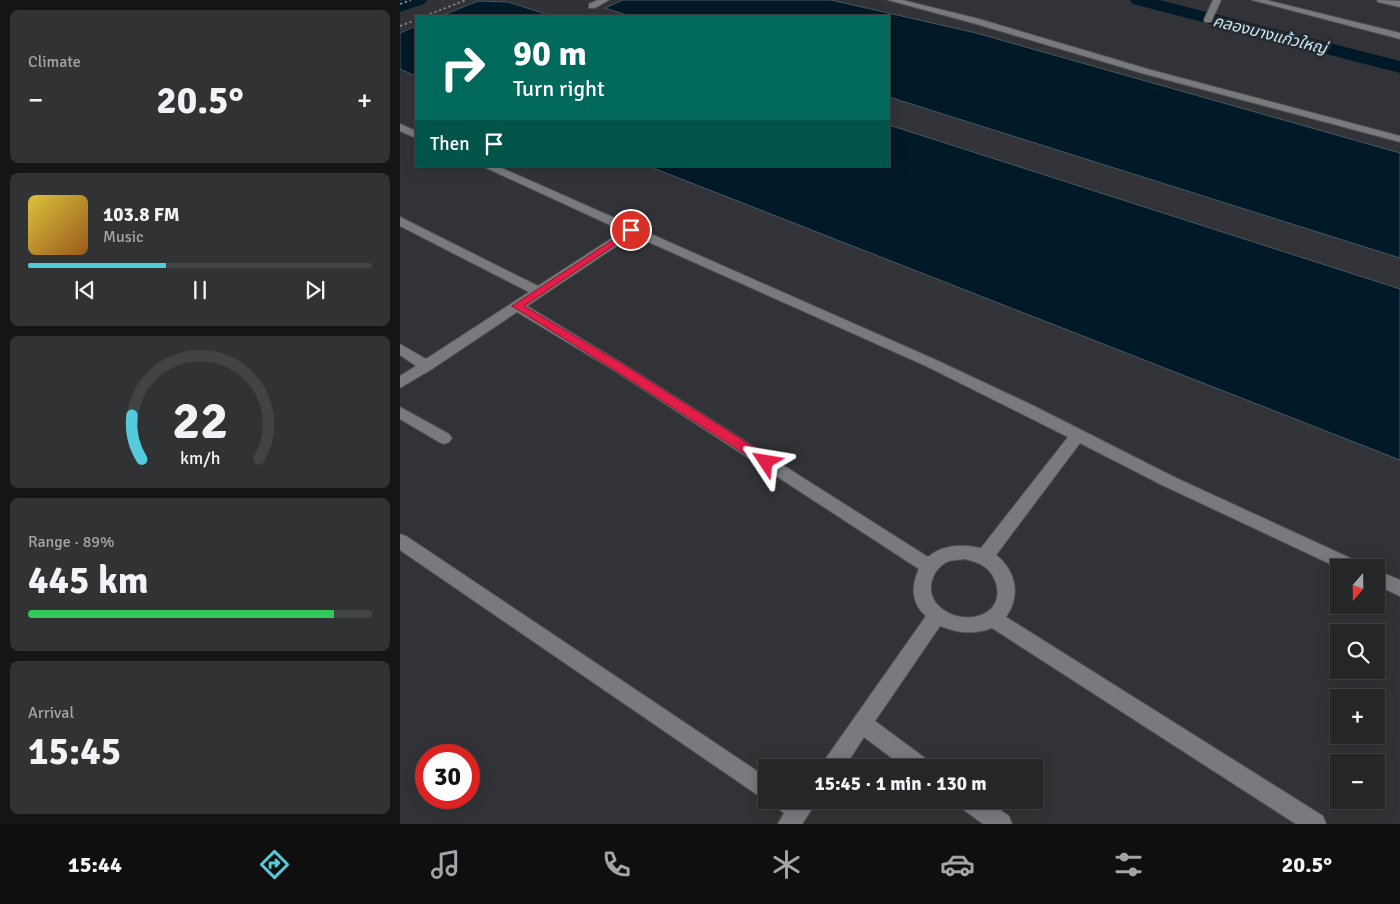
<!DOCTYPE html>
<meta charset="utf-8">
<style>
body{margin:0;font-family:Signika,"Noto Sans Thai",sans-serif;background:#313234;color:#f1f3f6;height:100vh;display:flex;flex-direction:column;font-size:19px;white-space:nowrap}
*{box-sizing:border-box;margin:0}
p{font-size:16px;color:#a3a5a8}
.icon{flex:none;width:28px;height:28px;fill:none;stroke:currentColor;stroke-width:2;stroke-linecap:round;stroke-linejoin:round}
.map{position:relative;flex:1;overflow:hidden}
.side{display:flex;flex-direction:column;gap:10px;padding:10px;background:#141516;width:400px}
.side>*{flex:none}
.guide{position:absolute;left:15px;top:15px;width:475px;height:152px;border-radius:0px;box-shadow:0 2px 12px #0003,0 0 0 1px #424345;background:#00695c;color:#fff;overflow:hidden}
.needle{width:32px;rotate:200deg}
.controls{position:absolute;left:930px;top:559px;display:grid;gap:10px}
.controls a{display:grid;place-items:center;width:55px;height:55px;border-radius:0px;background:#252628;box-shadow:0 2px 12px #0003,0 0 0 1px #424345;font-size:25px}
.speed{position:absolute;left:15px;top:744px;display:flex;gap:10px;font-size:25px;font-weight:700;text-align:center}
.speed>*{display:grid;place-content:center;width:65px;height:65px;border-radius:50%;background:#252628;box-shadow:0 2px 12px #0003,0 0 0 1px #424345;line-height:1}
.speed .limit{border:8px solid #d22;background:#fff;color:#111}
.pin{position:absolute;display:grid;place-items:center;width:42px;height:42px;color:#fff;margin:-21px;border:2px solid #fff;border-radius:50%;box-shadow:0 1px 5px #0007}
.me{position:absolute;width:55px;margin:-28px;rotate:303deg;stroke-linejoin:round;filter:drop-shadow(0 0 4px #0008)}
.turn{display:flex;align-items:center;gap:18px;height:105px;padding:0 15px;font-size:22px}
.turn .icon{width:65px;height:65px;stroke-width:2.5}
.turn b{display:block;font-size:35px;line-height:42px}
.then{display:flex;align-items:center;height:48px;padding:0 15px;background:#0003;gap:10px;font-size:19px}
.big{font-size:38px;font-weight:700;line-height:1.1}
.side .card{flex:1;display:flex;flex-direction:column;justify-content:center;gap:8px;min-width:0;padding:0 18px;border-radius:8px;background:#313234}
.side .dial{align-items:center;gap:0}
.dial svg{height:130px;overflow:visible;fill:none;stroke:#424345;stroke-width:7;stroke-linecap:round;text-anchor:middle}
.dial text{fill:#f1f3f6;stroke:none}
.song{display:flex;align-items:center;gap:15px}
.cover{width:60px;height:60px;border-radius:8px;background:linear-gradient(135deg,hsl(50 70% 55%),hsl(30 70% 35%))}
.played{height:5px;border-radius:2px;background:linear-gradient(90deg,#53cbda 40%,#424345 40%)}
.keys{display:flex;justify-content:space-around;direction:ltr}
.heat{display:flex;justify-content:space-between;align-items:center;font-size:28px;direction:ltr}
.charge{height:8px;border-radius:4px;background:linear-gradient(90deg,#34c759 89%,#424345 0)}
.trip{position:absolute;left:358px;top:759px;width:285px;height:50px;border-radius:0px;background:#252628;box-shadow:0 2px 12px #0003,0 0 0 1px #424345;font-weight:700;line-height:50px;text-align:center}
.menu{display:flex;height:80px;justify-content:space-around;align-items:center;background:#0f0f10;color:#a3a5a8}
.menu .icon{width:35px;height:35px}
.menu .active{color:#53cbda}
.menu b{font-size:22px;color:#f1f3f6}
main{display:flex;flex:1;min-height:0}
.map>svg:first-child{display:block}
.water{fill:#001928;stroke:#465863}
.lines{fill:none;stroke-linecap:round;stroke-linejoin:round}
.canal{fill:#001928;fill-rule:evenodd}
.minor-casing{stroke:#505153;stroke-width:2}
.path{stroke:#7d7e81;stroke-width:2;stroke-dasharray:2.5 2.5;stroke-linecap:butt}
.minor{fill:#787a7e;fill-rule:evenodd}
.route{fill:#e11d48;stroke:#92132f}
.labels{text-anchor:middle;stroke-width:5;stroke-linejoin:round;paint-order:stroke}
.far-water-label{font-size:16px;font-style:italic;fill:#c8e8fa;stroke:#27292c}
</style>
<main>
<section class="side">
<div class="card"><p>Climate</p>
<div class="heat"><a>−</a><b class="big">20.5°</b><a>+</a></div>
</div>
<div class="card">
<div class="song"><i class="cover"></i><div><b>103.8 FM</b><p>Music</p></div></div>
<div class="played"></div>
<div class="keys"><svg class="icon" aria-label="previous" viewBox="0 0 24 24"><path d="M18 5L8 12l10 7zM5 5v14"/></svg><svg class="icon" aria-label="pause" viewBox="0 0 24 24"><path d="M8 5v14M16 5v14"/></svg><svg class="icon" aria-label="next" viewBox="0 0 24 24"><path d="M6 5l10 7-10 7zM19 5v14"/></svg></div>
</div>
<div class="card dial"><svg viewBox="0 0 100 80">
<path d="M14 69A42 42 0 1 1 86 69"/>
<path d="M14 69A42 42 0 0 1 8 42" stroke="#53cbda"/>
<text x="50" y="56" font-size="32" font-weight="700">22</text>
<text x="50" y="72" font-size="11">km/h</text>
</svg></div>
<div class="card"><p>Range · 89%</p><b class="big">445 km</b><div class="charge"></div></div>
<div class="card"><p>Arrival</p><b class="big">15:45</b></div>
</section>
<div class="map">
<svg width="1000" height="824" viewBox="0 0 1000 824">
<rect width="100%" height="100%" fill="#313336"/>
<!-- water -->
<g class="water">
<path d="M223 0H431L576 33 1000 153V258L489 97V16H230L205 8Z"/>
<path d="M78 1 108 2 152 16H41Z"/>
<path d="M16 26V76L0 69V33Z"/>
<path d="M489 125 1000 289V460L248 166H489Z"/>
</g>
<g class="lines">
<!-- canal -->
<g class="canal">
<path d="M3 0H27L24 4 0 12V1Z"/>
<path d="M730 0H759L1000 61V73L733 4Z"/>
</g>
<!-- minor casing -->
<g class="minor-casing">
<g id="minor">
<path d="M198 0H209L195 8H189V4Z"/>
<path d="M488 0H502L579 19 751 70 1000 136V142L745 74 573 23Z"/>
<path d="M813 0H821L811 22H805L804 20Z"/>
<path d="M852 0H866L1000 33V39Z"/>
<path d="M977 0 1000 1V7L978 2Z"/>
<path d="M0 124 16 131V138L0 131Z"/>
<path d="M82 166H97L536 360 632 405 774 477 961 563 963 568H939L762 485 680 443 596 555C616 570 621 596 606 617L923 816 926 824H896L592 628C573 635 559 633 540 626L475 721 529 761 532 768H505L464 737 444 768H421L424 761 526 616C511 604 511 585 519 569L215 371 117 312 32 369 0 388V376L16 366 0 355V344L26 359 129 292 0 226V217L138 286 223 231ZM233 235 526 366 668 437 581 548C563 544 543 544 528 557L225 365 127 306ZM564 559C579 562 591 567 596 583 607 622 551 628 534 600 526 586 534 567 549 561 553 560 559 560 564 559Z"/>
<path d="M0 407 49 434 52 438 49 442 44 444 39 442 0 419Z"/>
<path d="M0 534 6 536 366 777V799L359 796 0 550Z"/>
<path d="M976 570 1000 580V596L976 585Z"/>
<path d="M372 800H418L402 824H378L384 813 376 807Z"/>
<path d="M556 800H585L609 816 612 824H583L560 807Z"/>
</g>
</g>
<!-- path -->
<g class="path">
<path d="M0 4 11 0"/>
<path d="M25 16 66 0"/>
<path d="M0 26 16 20"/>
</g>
<!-- minor -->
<use href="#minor" class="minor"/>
</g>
<!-- route -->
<path class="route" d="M231 228 235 230 234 232 124 306 224 365 371 458 372 462 371 465H362L216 371 112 306Z"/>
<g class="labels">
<!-- far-water labels -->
<g class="far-water-label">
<text transform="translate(870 34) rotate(14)" y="6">คลองบางแก้วใหญ่</text>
</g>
</g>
</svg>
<div class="controls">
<a><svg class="needle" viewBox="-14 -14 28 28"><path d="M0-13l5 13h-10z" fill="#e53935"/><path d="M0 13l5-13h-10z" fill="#a3a5a8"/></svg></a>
<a><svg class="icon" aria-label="search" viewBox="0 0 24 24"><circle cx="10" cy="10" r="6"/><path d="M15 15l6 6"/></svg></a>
<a>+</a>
<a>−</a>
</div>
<div class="speed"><div class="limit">30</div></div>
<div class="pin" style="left:231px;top:230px;background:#d93025"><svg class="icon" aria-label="arrive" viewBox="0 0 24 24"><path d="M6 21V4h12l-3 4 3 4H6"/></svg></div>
<svg class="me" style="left:366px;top:462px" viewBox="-20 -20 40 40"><path d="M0-17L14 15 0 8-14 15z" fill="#e11d48" stroke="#fff" stroke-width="4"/></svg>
<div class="trip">15:45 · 1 min · 130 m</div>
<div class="guide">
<div class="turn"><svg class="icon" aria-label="right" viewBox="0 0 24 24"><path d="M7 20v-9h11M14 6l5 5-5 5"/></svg><div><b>90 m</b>Turn right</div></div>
<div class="then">Then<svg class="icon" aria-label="arrive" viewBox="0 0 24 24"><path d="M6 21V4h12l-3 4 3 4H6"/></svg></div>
</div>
</div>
</main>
<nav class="menu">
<b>15:44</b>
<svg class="icon active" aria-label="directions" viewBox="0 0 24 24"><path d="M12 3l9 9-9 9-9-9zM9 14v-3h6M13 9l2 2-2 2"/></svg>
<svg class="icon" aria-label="music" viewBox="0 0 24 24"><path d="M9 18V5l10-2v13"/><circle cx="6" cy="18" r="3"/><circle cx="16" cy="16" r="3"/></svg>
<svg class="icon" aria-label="phone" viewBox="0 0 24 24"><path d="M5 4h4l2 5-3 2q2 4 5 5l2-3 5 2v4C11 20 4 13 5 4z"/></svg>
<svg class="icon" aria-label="climate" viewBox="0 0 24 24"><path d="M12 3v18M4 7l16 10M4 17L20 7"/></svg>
<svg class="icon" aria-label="car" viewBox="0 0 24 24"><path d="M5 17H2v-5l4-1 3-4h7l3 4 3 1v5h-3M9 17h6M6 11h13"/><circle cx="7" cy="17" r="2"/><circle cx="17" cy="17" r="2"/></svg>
<svg class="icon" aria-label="filters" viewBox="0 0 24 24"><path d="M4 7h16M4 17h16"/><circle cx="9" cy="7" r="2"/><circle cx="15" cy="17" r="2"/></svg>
<b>20.5°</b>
</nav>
